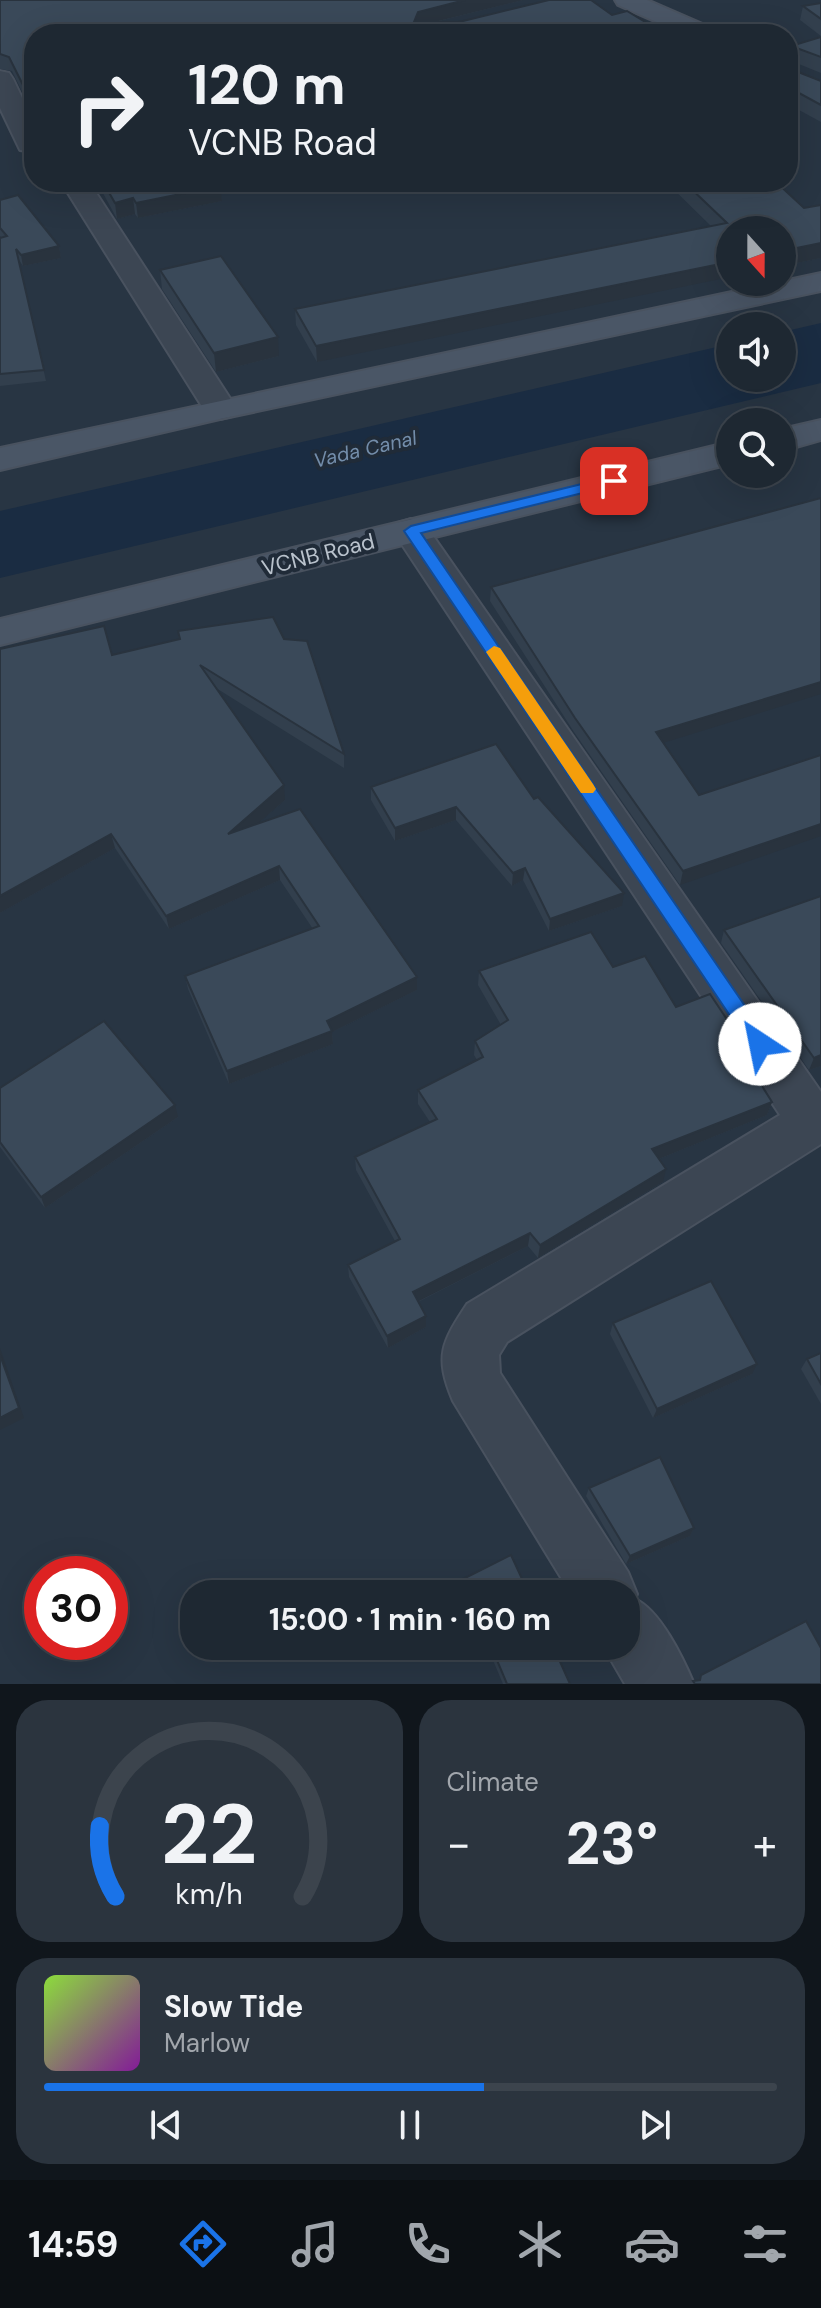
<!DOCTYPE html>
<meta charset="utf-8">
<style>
body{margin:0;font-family:"DM Sans",sans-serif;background:#2b343e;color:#f1f3f6;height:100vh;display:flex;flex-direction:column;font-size:30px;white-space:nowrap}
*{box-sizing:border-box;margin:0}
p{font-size:26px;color:#a1a6ac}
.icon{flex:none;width:44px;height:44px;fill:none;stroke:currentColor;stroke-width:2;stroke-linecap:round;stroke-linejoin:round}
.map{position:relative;height:1684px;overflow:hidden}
.side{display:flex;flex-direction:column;gap:16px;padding:16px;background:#10161c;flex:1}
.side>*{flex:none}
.banner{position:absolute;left:24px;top:24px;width:774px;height:168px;border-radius:32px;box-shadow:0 8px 32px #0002,0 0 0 2px #3c444d;background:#1e2832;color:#f1f3f6;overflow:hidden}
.needle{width:52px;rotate:159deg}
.controls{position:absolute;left:716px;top:216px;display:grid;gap:16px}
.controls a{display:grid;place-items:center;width:80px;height:80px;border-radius:50%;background:#1e2832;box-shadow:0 8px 32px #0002,0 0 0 2px #3c444d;font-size:40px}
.speed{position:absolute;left:24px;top:1556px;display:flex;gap:16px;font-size:40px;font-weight:700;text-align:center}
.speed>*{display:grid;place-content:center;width:104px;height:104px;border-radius:50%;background:#1e2832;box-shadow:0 8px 32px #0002,0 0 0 2px #3c444d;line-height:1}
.speed .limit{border:12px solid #d22;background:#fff;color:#111}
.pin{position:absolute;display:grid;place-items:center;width:68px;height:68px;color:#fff;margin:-34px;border-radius:16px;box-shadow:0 4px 12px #0006}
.me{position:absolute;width:88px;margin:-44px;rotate:326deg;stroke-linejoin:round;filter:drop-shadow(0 0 6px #0008)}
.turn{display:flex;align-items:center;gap:28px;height:168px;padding:0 32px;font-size:36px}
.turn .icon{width:104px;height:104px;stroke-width:2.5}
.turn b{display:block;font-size:56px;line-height:68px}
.big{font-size:60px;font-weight:700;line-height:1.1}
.side .card{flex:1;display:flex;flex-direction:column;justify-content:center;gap:12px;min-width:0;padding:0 28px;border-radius:32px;background:#2b343e}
.side .dial{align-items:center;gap:0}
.dial svg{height:208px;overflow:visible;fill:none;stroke:#3c444d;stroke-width:7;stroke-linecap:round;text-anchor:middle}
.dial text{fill:#f1f3f6;stroke:none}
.song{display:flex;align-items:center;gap:24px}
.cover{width:96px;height:96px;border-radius:12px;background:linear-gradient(135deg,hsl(90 70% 55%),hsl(290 70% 35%))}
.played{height:8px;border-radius:4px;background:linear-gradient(90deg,#1a73e8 60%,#3c444d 60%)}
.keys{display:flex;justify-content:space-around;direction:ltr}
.heat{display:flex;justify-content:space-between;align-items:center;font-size:44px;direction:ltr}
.side .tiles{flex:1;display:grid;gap:16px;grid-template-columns:1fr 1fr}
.card:last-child{grid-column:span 2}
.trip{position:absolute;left:180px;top:1580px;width:460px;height:80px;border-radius:32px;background:#1e2832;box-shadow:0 8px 32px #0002,0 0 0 2px #3c444d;font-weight:700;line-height:80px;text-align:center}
.dock{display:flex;height:128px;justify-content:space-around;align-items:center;background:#0c1014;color:#a1a6ac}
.dock .icon{width:56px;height:56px}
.dock .current{color:#1a73e8}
.dock b{font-size:36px;color:#f1f3f6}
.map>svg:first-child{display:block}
.water{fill:#1a2c42}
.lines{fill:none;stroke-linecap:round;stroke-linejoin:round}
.street-casing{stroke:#49525f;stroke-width:4}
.secondary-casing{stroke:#49525f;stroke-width:4}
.street{fill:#3c4653;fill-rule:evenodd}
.secondary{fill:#4a5666;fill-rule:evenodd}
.wall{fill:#323f4d}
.shaded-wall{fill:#29333e}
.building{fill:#3a4959;stroke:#29333e;stroke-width:2}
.route{fill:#1a73e8;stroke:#114b97;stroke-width:2}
.slow{fill:#f59e0b}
.labels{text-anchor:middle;stroke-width:8;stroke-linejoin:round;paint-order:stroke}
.far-water-label{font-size:20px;font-style:italic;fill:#738daa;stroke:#202b38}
.street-label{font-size:22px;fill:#b9c2cc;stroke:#202b38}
</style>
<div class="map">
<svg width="821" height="1684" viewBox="0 0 821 1684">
<rect width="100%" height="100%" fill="#283543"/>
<!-- water -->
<path class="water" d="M821 323V383L0 578V511L730 344V378H782V332Z"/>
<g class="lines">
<!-- street casing -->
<g class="street-casing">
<g id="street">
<path d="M0 71 9 73 13 79 34 123V152L20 150 0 108Z"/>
<path d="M61 182H89L237 409 232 416 220 419 208 416Z"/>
<path d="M411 519 424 523 821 1092V1144L507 1342 499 1355 500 1373 628 1572 637 1594 635 1599C660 1610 683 1658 694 1684H625L603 1646H626V1594H571L453 1401C434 1356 442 1342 467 1304L780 1115 393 531 398 523Z"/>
</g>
</g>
<!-- secondary casing -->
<g class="secondary-casing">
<g id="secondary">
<path d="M615 0H647L714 29 717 34H684L618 5Z"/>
<path d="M821 273V291L220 419 0 470V448Z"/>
<path d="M821 420V440L782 451V429Z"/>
<path d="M730 442V464L0 645V619Z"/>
</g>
</g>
<!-- street -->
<use href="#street" class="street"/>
<!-- secondary -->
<use href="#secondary" class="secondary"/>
</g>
<!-- wall -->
<g class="wall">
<path d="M0 0H523L435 22H459L612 15 665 34H34L29 106 12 71 0 69Z"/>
<path d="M821 3V36L800 20 803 6Z"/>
<path d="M821 37V73L789 60 791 46Z"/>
<path d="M788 46V68L821 81V122L788 104Z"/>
<path d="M97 182H218L222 201 138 218 135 214 117 219Z"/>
<path d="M666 182H776L804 208 821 205V258L782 266V230L317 362 296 325 295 309 711 226Z"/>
<path d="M0 200 59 246 61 258 23 266 19 260 46 381 0 386V238L1 237 0 236Z"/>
<path d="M160 270 279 356 216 372 162 289Z"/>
<path d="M491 587 663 742 699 795 821 755 680 885 574 732 490 601Z"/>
<path d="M178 631 284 639 344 754V768L216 688 285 800 257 824 417 977V990L332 1032 333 1044 229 1084 188 989 185 976 313 929 280 880 169 929 115 848 0 913V649L112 655 179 639Z"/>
<path d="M371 787 534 799 622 906 549 931 523 880 512 886 456 820 395 841 371 800Z"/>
<path d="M724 930 821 1066 809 1070 721 943Z"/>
<path d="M613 967 676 1007 764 1075 761 1084 772 1102 767 1115 659 1159 663 1182 538 1258 528 1246 418 1302 426 1316V1327L388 1348 349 1277 348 1265 395 1241 356 1170 355 1157 430 1122 418 1104V1090L477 1060 474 1055 475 1041 501 1025 478 985 479 971Z"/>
<path d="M0 1088 178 1117 45 1208 0 1147Z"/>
<path d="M613 1323 752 1374 653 1418 610 1334Z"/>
<path d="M821 1353V1404L801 1369 807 1359Z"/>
<path d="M589 1488 694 1528 690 1536 626 1564 586 1496Z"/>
<path d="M463 1579 529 1594H465L462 1587Z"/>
<path d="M487 1646H553L570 1684H503Z"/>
</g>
<!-- shaded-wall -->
<g class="shaded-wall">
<path d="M465 0H523L418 26 414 22 418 12Z"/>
<path d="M34 89V105L29 106 26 91Z"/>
<path d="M327 182H350L327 186Z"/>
<path d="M220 186 222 201 138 218 136 203Z"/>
<path d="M133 198 135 214 117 219 115 203Z"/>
<path d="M821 243V258L782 266V251Z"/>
<path d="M59 246 61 258 23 266 21 255Z"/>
<path d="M730 262V277L317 362 316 346Z"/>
<path d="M278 337 279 356 216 372 214 353Z"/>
<path d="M821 682V694L653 746 656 732Z"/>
<path d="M284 785 285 800 230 848 228 834Z"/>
<path d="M456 807V820L395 841V828Z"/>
<path d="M821 824V836L680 885 683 871Z"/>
<path d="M111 834 115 848 0 913V896Z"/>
<path d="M279 866 280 880 169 929 166 916Z"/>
<path d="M525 868 523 880 512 886 513 873Z"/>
<path d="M624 893 622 906 549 931 550 919Z"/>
<path d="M417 977V990L332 1032 333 1044 229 1084 227 1071Z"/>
<path d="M821 1055V1066L809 1070 814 1058Z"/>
<path d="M764 1075 759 1089 757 1078Z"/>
<path d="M772 1102 767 1115 649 1163 652 1149Z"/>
<path d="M175 1105 178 1117 45 1208 41 1197Z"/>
<path d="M666 1169 663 1182 538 1258 540 1245Z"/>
<path d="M530 1233 528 1246 413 1304V1292Z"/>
<path d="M426 1316V1327L388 1348 387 1336Z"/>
<path d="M0 1348 24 1418 0 1430Z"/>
<path d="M757 1364 752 1374 653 1418 657 1409Z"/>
<path d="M694 1528 690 1536 626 1564 630 1556Z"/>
</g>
<!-- building -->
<g class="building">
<path d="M0 0H465L418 12 414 22H459L549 0H591L612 15 627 11 665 34H34V89L26 91 9 57 0 54Z"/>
<path d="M821 3V19L803 6Z"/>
<path d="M821 37V57L791 46Z"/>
<path d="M788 46V68L821 81V105L790 88 788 91Z"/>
<path d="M103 182H218L220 186 136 203 133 198 115 203Z"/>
<path d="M684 182H776L804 208 821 205V243L782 251V230H730V262L316 346 295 309 727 223Z"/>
<path d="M18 195 59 246 21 255 16 249 44 370 0 374V238L7 236 0 228V200Z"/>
<path d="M221 256 278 337 214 353 160 270Z"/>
<path d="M821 498V682L656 732 699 795 821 755V824L683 871 575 718 491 587Z"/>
<path d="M273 617 284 639 307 641 344 754 200 665 284 785 228 834 300 809 417 977 327 1021 332 1031 227 1071 185 976 319 926 279 866 166 916 111 834 0 896V649L104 626 112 655 180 639 178 631Z"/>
<path d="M496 744 534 799 538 797 624 893 550 919 525 868 513 873 456 807 395 828 371 787Z"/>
<path d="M821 896V1055L814 1058 724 930Z"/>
<path d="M591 932 613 967 645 956 676 1007 710 994 764 1075 757 1078 772 1102 652 1149 666 1169 540 1245 530 1233 413 1292 426 1316 387 1336 348 1265 400 1239 355 1157 437 1119 418 1090 483 1057 475 1041 508 1020 479 971Z"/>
<path d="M104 1021 175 1105 41 1197 0 1142V1088Z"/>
<path d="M711 1281 757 1364 657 1409 613 1323Z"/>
<path d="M821 1353V1384L807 1359Z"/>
<path d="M0 1355 19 1408 0 1418Z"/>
<path d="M660 1457 694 1528 630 1556 589 1488Z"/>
<path d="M511 1555 529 1594H469L463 1579Z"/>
<path d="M806 1621 821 1648V1684H695L693 1681 700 1680 701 1675Z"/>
<path d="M491 1646H553L570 1684H507Z"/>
</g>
<!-- route -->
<path class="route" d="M614 476 619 478V484L421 533 767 1038 770 1044 767 1050 760 1052 753 1050 404 531 411 526Z"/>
<!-- slow -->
<path class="slow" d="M494 646 500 648 593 784 596 789 593 793H581L486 652Z"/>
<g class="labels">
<!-- far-water labels -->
<g class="far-water-label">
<text transform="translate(365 449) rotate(-13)" y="7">Vada Canal</text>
</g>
<!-- street labels -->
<g class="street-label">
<text transform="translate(318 554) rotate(-14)" y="8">VCNB Road</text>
</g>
</g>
</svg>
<div class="controls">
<a><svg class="needle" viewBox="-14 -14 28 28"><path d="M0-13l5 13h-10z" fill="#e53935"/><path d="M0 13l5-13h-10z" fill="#a1a6ac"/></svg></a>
<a><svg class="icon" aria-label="sound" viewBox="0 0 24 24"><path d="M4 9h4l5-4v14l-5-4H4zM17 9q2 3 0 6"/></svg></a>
<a><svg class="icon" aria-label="search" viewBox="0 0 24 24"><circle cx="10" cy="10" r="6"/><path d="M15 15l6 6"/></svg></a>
</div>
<div class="speed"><div class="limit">30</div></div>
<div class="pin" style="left:614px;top:481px;background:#d93025"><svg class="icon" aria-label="arrive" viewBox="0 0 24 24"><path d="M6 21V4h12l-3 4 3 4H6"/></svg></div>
<svg class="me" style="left:760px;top:1044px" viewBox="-20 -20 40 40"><circle r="19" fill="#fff"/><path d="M0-13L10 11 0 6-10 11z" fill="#1a73e8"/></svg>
<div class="trip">15:00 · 1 min · 160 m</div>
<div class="banner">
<div class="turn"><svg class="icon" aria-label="right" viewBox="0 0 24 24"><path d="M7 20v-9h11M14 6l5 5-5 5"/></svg><div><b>120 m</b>VCNB Road</div></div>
</div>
</div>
<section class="side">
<div class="tiles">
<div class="card dial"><svg viewBox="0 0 100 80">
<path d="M14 69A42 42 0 1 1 86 69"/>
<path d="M14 69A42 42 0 0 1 8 42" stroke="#1a73e8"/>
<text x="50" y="56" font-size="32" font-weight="700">22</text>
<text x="50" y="72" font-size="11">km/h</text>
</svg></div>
<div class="card"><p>Climate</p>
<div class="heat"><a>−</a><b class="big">23°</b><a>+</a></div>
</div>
<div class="card">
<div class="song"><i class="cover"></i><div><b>Slow Tide</b><p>Marlow</p></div></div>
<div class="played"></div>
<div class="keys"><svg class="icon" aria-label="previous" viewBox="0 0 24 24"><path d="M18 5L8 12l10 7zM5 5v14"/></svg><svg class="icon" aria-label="pause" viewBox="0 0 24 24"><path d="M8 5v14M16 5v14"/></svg><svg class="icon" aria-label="next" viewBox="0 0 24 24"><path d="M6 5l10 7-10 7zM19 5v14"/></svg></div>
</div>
</div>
</section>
<nav class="dock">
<b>14:59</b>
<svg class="icon current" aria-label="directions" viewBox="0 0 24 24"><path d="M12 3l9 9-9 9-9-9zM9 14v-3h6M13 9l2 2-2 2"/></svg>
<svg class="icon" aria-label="music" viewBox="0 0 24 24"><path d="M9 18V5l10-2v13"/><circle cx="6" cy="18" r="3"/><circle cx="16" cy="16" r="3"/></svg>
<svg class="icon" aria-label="phone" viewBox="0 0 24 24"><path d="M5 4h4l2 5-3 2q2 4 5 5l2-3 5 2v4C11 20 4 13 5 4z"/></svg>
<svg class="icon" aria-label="climate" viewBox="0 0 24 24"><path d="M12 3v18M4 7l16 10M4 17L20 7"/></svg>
<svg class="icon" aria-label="car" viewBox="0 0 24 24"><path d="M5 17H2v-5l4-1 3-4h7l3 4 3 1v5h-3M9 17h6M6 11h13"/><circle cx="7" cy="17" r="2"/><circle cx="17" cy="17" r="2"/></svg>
<svg class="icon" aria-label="filters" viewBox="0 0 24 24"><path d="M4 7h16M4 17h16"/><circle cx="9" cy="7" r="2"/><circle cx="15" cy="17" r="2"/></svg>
</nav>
